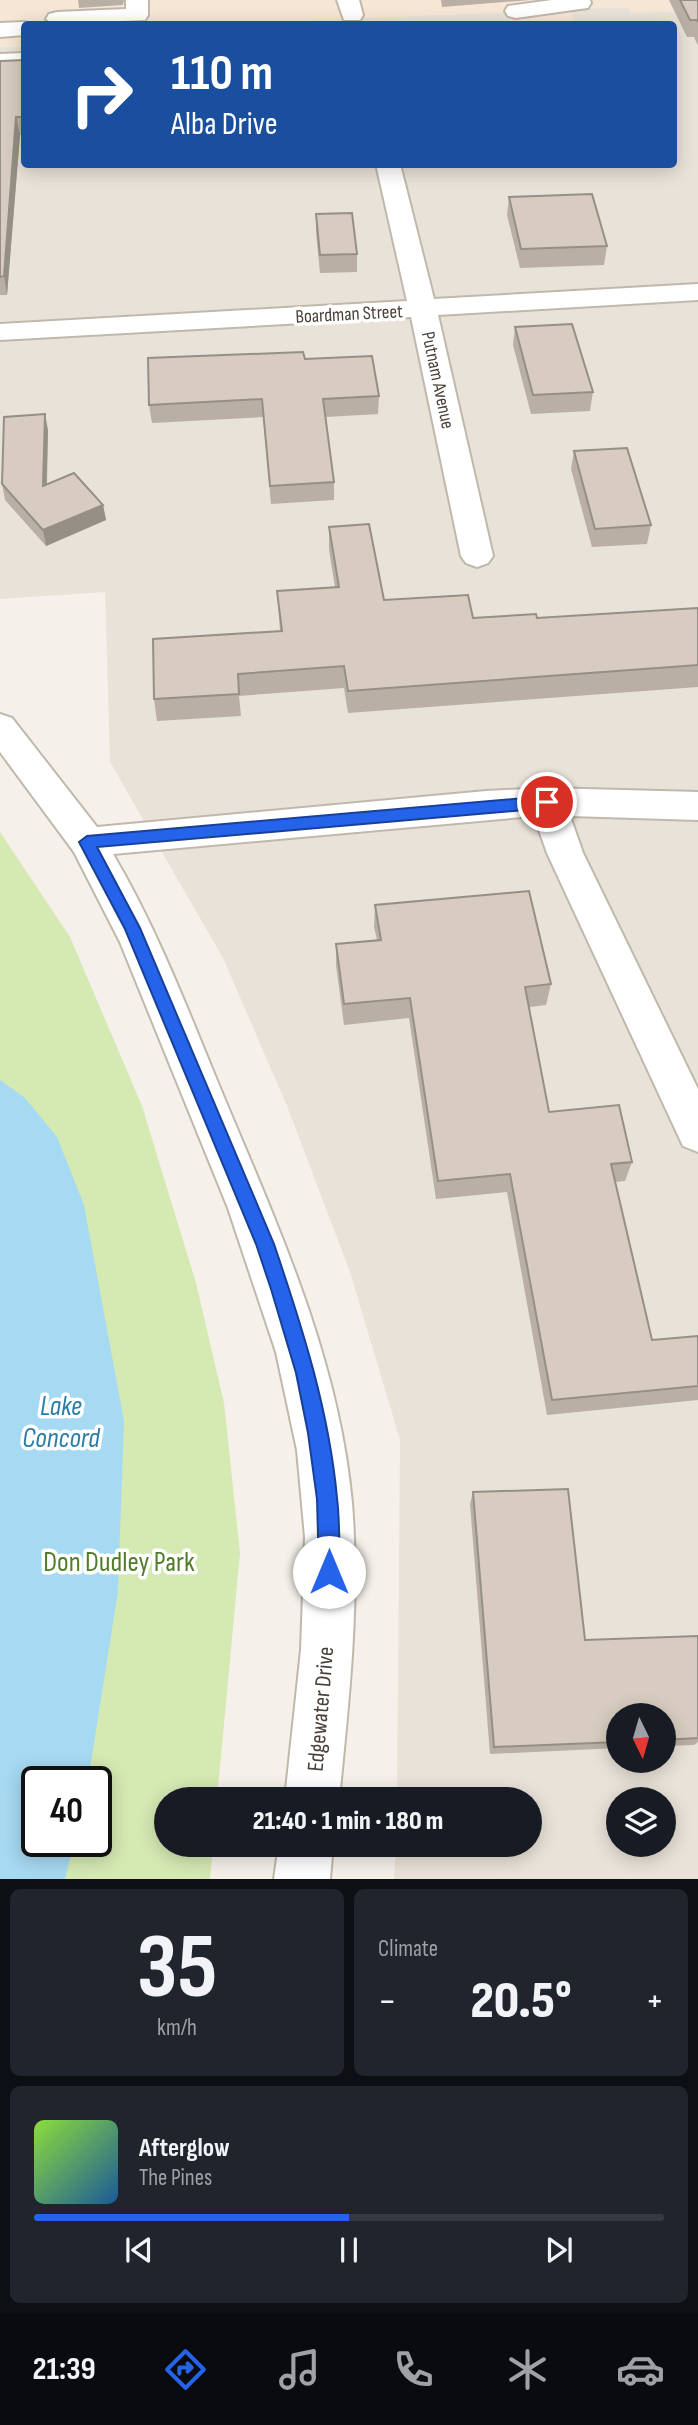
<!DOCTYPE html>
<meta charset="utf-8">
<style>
body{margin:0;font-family:"Sofia Sans Condensed",sans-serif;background:#20242c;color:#f1f3f6;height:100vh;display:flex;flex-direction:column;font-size:26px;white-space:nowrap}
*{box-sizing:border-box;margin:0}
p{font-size:23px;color:#9ea1a6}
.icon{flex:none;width:38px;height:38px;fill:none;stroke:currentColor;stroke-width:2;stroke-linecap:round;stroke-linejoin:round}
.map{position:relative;height:1879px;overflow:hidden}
.drawer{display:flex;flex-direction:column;gap:10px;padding:10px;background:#0d0f14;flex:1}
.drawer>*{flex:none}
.guide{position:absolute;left:21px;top:21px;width:656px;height:147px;border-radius:7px;box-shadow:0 4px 18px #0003;background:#1a4fa0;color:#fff;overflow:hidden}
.needle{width:46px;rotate:175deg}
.controls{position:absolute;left:606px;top:1703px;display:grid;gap:14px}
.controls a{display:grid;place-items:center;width:70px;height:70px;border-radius:50%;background:#171b24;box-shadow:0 4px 18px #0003;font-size:35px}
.speed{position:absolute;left:21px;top:1766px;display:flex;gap:14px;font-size:35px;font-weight:700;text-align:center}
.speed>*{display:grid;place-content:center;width:91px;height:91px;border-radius:50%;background:#171b24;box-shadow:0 4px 18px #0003;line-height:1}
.speed .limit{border:4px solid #111;border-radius:10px;background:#fff;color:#111}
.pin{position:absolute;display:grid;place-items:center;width:60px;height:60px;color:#fff;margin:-30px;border:4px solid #fff;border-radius:50%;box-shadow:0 2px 7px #0007}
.me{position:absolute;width:77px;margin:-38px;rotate:0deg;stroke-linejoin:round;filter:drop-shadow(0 0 5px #0008)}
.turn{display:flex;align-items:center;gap:24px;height:147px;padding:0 35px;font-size:32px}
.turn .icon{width:91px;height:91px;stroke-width:2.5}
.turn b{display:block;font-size:49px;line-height:60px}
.big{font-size:52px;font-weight:800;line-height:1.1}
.drawer .card{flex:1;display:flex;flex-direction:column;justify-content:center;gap:10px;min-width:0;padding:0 24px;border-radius:10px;background:#20242c}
.drawer .dial{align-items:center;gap:0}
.dial b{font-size:91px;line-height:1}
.song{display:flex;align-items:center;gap:21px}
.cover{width:84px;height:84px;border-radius:10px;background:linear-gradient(135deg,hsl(90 70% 55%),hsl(210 70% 35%))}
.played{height:7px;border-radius:4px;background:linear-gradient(90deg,#2563eb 50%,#363941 50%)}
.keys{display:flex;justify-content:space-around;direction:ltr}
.heat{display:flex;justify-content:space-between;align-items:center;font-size:38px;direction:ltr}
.drawer .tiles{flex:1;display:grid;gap:10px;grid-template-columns:1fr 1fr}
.card:last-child{grid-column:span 2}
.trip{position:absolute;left:154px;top:1787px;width:388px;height:70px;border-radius:35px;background:#171b24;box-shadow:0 4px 18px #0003;font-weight:800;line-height:70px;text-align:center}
.tabs{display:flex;height:112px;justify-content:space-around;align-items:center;background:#090b0e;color:#9ea1a6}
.tabs .icon{width:49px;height:49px}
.tabs .current{color:#2563eb}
.tabs b{font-size:32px;color:#f1f3f6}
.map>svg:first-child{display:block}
.residential{fill:#e9e2d8;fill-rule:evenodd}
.commercial{fill:#f6e6d6}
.green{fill:#d5e9b3;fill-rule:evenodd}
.water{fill:#a6d9f2}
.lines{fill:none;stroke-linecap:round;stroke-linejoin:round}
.minor-casing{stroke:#c1b8ac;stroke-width:4}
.minor{fill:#fff;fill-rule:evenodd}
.wall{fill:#b9afa4}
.shaded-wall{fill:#968f86}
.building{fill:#d7ccbf;stroke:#968f86;stroke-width:2}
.route{fill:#2563eb;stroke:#184099;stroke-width:2}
.labels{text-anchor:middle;stroke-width:7;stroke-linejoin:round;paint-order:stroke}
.far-street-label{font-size:19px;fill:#494138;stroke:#fff}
.street-label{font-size:23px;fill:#494138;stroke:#fff}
.near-water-label{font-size:28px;font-style:italic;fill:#2b7da7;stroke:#fff}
.near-park-label{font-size:28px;fill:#507d29;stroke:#fff}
</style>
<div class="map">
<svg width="698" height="1879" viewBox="0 0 698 1879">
<rect width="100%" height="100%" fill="#f5f1ea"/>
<!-- residential -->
<g class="residential">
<path d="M629 7 631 13 698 10V1879H394L396 1845 530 1844V1799H397L400 1440 350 1272 287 1106 223 958 110 762 105 592 0 599V47L24 46V164H674V24H575L569 9ZM618 1715H663V1760H618ZM618 1799H663V1844H618Z"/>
<path d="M508 12 513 24H216Z"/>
</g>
<!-- commercial -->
<path class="commercial" d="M0 0H698V10L631 13 628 7 570 9 575 24H513L508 12 216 24H24V46L0 47Z"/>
<!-- green -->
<path class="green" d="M0 832 70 937 142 1106 196 1283 224 1403 240 1553 217 1799H166V1844L213 1845 210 1879H0ZM37 1782H96V1841H37Z"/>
<!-- water -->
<path class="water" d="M0 1080 25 1098 57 1137 84 1205 124 1421 118 1591 88 1781 37 1782V1841H74L65 1879H0Z"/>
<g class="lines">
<!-- minor casing -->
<g class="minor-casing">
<g id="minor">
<path d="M126 0H148V15L145 20 53 24 46 19 49 14 57 12 126 9Z"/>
<path d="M337 0H359L363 15 360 20H344Z"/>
<path d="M552 0H590L591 3 588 8 580 9 516 18 508 16 505 11 508 6Z"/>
<path d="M24 22 32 24H24V35L0 37V23Z"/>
<path d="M24 53V67L0 68V54Z"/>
<path d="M376 164H400L434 299 698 284V300L438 315 493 556 488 563 477 567 466 563 461 556 411 317 0 340V324L407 301Z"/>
<path d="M0 714 12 718 97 827 486 791 547 788 698 792V820L570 816 583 853 698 1089V1152L683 1146 547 853 534 816 113 854C158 930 189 1013 223 1095 278 1226 339 1359 352 1503 360 1602 349 1701 339 1799H285L301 1650 305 1537 297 1450 276 1352 228 1208 120 942 74 852 0 752Z"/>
<path d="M279 1844H333L330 1879H274Z"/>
</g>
</g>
<!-- minor -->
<use href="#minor" class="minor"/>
</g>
<!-- wall -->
<g class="wall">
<path d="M78 0H124L123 5 79 8Z"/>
<path d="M441 0H530L442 7Z"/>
<path d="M669 0H698V46L694 37H687Z"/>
<path d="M24 60V135H20L7 295H0V61Z"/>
<path d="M509 197 607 246 604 265 520 268 507 215Z"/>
<path d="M316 214 357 254V272L320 273 316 232Z"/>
<path d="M515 327 593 392 590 411 531 414 513 345Z"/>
<path d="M305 359 379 396 378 414 326 417 334 482V500L271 504 263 417 152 423 149 405Z"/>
<path d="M48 430 47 485 103 505 106 520 46 546 5 500 2 484Z"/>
<path d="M574 451 651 525 647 544 592 547 571 469Z"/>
<path d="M329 527 384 600 473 618H537L698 608V687L348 713 344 688 239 696 241 716 157 721 154 699 280 631 277 591 335 587 329 550Z"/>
<path d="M375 905 551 984 546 1005 529 1007 549 1112 632 1162 625 1181 615 1182 652 1340 698 1336V1400L547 1415 507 1192 436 1199 409 1018 344 1025 336 965V944L377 940 374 927Z"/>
<path d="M473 1492 585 1640 698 1636V1742L694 1745 663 1746V1715H618V1748L490 1754 470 1504Z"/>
</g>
<!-- shaded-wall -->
<g class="shaded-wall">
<path d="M16 117 20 135 7 295 4 276Z"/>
<path d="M45 414 48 430 46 502 43 486Z"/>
<path d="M103 505 106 520 46 546 43 530Z"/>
</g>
<!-- building -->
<g class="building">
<path d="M680 0H698V22L697 20H690Z"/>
<path d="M24 60V117H16L4 276 0 277V61Z"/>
<path d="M592 194 607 246 521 249 509 197Z"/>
<path d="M352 213 357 254 320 255 316 214Z"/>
<path d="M572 324 593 392 533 395 515 327Z"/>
<path d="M303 352 305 359 372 356 379 396 323 399 334 482 270 486 262 399 149 405 148 358Z"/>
<path d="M45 414 43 486 74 473 103 505 43 530 2 484 4 417Z"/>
<path d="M627 448 651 525 595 529 574 451Z"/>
<path d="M369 524 384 600 468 595 473 618 536 614 537 618 698 608V665L348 691 344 666 238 674 239 694 154 699 153 639 282 631 277 591 339 587 329 527Z"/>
<path d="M529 891 551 984 525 987 549 1112 619 1105 632 1162 611 1164 652 1340 698 1336V1386L552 1400 510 1174 438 1181 410 998 344 1004 336 944 381 940 375 905Z"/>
<path d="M568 1489 585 1640 698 1636V1738L663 1740V1715H618V1742L494 1747 473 1492Z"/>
</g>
<!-- route -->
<path class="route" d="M547 796 554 802 547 808 97 847 140 928 274 1244C302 1327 329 1410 337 1498 340 1522 339 1548 340 1572L337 1580 329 1583 322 1580 319 1572 317 1499 308 1433 296 1373 271 1289 256 1244 125 929 79 842 87 836Z"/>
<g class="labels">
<!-- far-street labels -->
<g class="far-street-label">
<text transform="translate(349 313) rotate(-3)" y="7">Boardman Street</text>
<text transform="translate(439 380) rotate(78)" y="7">Putnam Avenue</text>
</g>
<!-- street labels -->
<g class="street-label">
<text transform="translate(320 1709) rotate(-85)" y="8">Edgewater Drive</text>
</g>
<!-- near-water labels -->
<g class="near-water-label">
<text x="61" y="1415">Lake<tspan x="61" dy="32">Concord</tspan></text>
</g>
<!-- near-park labels -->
<g class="near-park-label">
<text x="119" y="1571">Don Dudley Park</text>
</g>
</g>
</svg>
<div class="controls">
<a><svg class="needle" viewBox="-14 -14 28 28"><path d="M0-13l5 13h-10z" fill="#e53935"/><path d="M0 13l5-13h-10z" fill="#9ea1a6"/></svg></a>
<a><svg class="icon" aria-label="layers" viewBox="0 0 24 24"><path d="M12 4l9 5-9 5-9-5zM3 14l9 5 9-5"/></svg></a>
</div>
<div class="speed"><div class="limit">40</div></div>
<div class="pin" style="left:547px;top:802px;background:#d93025"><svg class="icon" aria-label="arrive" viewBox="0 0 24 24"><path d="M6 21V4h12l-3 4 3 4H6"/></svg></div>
<svg class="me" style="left:329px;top:1572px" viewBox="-20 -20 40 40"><circle r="19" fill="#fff"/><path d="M0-13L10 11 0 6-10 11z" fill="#2563eb"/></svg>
<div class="trip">21:40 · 1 min · 180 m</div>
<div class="guide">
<div class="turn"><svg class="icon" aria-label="right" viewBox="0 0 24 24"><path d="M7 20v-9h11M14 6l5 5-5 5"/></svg><div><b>110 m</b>Alba Drive</div></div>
</div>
</div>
<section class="drawer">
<div class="tiles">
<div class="card dial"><b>35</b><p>km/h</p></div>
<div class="card"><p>Climate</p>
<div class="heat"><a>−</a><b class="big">20.5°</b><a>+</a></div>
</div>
<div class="card">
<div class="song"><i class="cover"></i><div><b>Afterglow</b><p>The Pines</p></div></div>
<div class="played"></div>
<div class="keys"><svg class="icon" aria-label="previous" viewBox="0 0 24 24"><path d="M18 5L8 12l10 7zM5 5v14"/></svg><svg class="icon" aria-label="pause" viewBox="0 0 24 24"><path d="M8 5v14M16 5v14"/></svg><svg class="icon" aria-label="next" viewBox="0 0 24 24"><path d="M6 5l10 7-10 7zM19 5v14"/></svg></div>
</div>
</div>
</section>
<nav class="tabs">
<b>21:39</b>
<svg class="icon current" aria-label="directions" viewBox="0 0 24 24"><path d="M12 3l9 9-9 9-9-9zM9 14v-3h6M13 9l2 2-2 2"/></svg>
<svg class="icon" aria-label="music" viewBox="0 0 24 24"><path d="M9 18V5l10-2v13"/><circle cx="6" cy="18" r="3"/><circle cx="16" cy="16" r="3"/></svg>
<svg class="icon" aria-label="phone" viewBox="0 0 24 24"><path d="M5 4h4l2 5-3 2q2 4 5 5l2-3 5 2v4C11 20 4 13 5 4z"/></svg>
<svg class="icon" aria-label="climate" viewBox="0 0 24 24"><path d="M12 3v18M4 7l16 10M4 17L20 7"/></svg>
<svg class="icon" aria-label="car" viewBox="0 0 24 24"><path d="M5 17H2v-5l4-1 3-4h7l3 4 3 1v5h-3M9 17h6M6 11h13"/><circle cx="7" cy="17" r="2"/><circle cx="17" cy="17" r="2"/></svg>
</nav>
